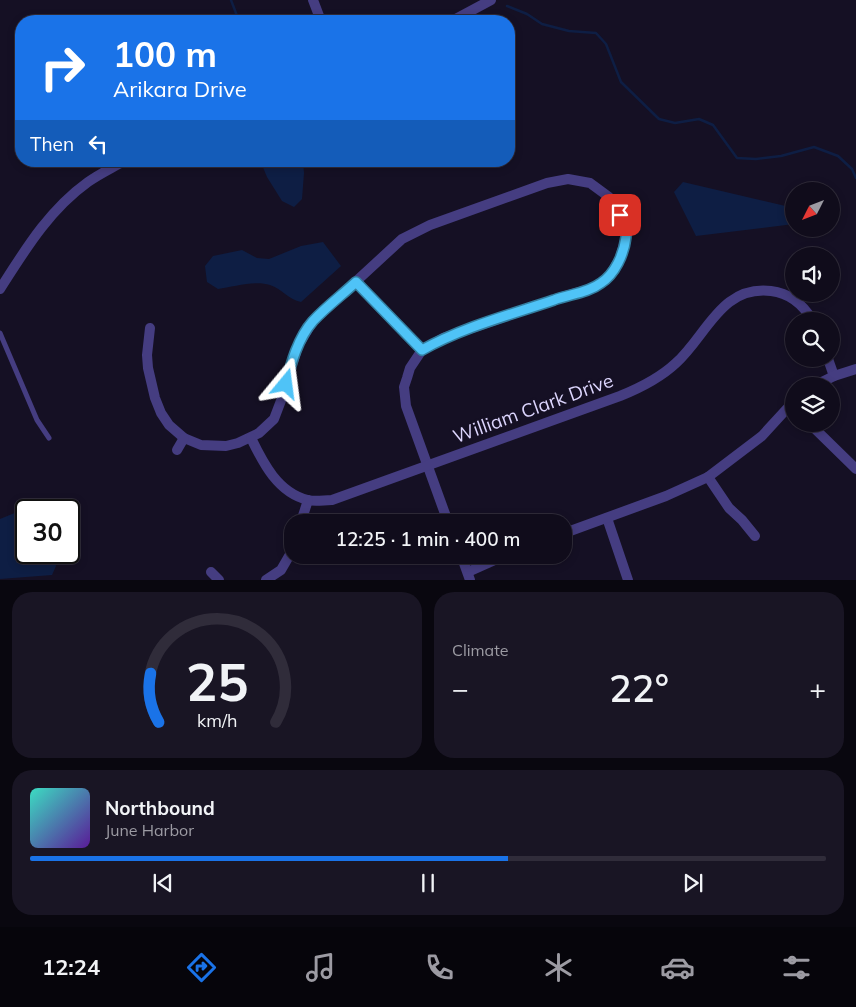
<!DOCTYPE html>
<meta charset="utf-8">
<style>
body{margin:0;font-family:Mulish,sans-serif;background:#191524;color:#f1f3f6;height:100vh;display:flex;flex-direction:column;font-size:19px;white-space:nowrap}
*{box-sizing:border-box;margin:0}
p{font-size:16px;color:#9c9ba3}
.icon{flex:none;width:28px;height:28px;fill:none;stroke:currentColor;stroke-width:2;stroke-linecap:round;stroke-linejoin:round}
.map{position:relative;height:580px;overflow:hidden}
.side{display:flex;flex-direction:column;gap:12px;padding:12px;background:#09070f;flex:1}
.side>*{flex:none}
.top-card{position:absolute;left:15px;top:15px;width:500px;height:152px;border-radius:20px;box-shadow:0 2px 8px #0003,0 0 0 1px #302c3a;background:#1a73e8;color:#fff;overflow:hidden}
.needle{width:32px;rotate:228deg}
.buttons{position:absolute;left:785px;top:182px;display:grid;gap:10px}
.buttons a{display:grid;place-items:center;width:55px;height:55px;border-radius:50%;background:#100c1b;box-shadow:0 2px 8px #0003,0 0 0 1px #302c3a;font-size:25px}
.speed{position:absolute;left:15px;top:499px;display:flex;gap:10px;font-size:25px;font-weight:700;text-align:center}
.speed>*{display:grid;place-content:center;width:65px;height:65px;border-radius:50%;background:#100c1b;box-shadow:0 2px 8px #0003,0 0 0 1px #302c3a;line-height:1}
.speed .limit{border:2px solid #111;border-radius:8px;background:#fff;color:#111}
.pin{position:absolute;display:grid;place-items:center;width:42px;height:42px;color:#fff;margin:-21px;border-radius:10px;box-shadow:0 2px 8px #0006}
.me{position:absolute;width:55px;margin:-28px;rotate:16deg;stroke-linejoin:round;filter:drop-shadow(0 0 4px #0008)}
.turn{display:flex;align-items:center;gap:18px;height:105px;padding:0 15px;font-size:22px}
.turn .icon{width:65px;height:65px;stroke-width:2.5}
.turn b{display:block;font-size:35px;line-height:42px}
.then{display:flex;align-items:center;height:48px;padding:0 15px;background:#0003;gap:10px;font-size:19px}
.big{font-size:38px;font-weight:600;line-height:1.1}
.side .tile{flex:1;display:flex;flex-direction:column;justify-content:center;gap:8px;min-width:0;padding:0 18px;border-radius:20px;background:#191524}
.side .dial{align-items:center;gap:0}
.dial svg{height:130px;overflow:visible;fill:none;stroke:#302c3a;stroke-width:7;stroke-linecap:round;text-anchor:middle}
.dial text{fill:#f1f3f6;stroke:none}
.song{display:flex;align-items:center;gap:15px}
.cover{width:60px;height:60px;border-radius:8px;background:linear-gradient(135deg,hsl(170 70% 55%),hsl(270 70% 35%))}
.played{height:5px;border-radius:2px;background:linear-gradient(90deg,#1a73e8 60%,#302c3a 60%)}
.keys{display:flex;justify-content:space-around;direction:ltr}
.heat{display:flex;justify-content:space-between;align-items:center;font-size:28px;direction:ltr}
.side .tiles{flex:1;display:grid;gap:12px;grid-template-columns:1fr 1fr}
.tile:last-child{grid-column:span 2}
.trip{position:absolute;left:284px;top:514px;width:288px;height:50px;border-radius:20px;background:#100c1b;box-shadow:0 2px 8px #0003,0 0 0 1px #302c3a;font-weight:600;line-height:50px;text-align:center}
.dock{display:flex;height:80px;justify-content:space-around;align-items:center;background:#06050b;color:#9c9ba3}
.dock .icon{width:35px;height:35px}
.dock .selected{color:#1a73e8}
.dock b{font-size:22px;color:#f1f3f6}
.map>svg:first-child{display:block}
.water{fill:#0e1e44}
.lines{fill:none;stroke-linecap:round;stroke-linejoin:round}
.stream{stroke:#0e1e44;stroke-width:2.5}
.lane{stroke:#453d81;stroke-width:5}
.street{stroke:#453d81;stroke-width:10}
.route-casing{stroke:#337fa1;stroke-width:12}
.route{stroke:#4fc3f7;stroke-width:9}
.labels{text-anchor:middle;stroke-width:5;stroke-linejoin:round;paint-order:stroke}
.street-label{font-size:19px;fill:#dcd5fd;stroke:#151024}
</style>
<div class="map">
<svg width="856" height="580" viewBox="0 0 856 580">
<rect width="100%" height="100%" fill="#151024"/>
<!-- water -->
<g class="water">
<path d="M264 161H303L304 173 302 199 294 207 282 201 267 177 262 165Z"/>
<path d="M683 182 794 208V224L696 236 674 192Z"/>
<path d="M323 242 341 266 301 302C289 300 282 289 270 285 255 280 233 287 218 289L207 282 205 266 213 256 242 250 257 258 269 259 301 246Z"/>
<path d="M17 512 26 515V552L52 553 56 566 52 575 0 579V519Z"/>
</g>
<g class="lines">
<!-- stream -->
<g class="stream">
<path d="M231 0 239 21"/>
<path d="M507 6 527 14 542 24 569 31 596 33 606 44 621 82 659 119 675 123 699 119 713 125 737 158 756 159 781 156 814 147 838 156 852 169 856 178"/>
</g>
<!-- lane -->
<path class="lane" d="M0 333 37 420 49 438"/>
<!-- street -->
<g class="street">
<path d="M313 0 321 21"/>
<path d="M452 21 491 0"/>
<path d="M356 282 422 350"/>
<path d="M0 289C25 250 49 210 88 182 99 174 112 168 124 161"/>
<path d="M150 328 147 355 148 368 155 398 161 413 169 425 184 438 201 445 226 446 238 443 259 433 274 419 282 398 298 346 313 321 402 239 430 225 547 183 568 179 590 183 609 197 620 215 625 225 626 237 620 258 609 277 593 288 565 296 443 338 422 350 410 368 407 378 404 387 406 406 448 522"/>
<path d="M828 359 834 376"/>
<path d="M814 386 834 376 856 369"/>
<path d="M810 424 856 469"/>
<path d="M251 438C263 463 278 493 308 500 315 502 324 500 332 500L620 396C640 388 660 378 676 363 707 335 721 285 771 291 790 293 804 306 813 321"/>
<path d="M177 450 184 438"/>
<path d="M708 477 729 508 742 520 755 536"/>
<path d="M607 518 628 580"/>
<path d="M301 522 308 500"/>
<path d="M562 534 666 496 708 477 762 436 794 401"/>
<path d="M461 555 470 580"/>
<path d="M211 572 219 580"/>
<path d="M468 572 506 555"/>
<path d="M266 580 281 570 292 551"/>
</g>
</g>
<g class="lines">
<!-- route casing -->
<g class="route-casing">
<path id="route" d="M286 384C291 363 298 338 313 321 326 307 342 295 356 282L422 350C463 327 510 315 554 300 570 294 588 293 601 283 615 274 624 254 626 237 627 230 623 222 620 215"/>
</g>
<!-- route -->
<use href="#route" class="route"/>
</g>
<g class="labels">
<!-- street labels -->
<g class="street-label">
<text transform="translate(533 408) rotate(-20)" y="7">William Clark Drive</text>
</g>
</g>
</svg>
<div class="buttons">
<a><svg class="needle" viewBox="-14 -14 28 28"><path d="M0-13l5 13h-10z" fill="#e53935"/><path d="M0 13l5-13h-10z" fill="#9c9ba3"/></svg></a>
<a><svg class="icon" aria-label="sound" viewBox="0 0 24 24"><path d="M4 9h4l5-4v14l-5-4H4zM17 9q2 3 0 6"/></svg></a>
<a><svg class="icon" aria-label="search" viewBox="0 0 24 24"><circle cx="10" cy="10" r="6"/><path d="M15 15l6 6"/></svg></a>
<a><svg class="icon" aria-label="layers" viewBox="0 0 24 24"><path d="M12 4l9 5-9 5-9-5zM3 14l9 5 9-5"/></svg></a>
</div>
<div class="speed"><div class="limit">30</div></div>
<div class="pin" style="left:620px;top:215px;background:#d93025"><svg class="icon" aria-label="arrive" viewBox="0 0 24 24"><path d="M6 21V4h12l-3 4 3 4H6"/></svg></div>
<svg class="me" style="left:286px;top:384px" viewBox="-20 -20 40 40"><path d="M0-17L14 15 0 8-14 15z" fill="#4fc3f7" stroke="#fff" stroke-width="4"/></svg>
<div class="trip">12:25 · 1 min · 400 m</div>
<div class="top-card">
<div class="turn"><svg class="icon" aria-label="right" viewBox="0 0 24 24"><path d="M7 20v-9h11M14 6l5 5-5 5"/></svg><div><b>100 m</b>Arikara Drive</div></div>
<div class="then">Then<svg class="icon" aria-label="left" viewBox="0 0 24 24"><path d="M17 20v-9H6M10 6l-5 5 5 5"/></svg></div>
</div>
</div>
<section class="side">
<div class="tiles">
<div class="tile dial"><svg viewBox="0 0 100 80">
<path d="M14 69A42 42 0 1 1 86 69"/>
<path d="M14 69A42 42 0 0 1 9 39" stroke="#1a73e8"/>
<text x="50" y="56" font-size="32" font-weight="700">25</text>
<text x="50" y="72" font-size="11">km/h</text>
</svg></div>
<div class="tile"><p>Climate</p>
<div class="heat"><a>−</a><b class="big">22°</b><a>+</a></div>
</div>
<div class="tile">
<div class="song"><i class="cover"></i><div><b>Northbound</b><p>June Harbor</p></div></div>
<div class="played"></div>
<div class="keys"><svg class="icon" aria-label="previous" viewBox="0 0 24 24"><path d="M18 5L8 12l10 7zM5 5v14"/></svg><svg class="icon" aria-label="pause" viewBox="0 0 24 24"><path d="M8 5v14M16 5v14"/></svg><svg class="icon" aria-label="next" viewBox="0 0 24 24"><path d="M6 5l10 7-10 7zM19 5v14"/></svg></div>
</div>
</div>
</section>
<nav class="dock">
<b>12:24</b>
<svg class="icon selected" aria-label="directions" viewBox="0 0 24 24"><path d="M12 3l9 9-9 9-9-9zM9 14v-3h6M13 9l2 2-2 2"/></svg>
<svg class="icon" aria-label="music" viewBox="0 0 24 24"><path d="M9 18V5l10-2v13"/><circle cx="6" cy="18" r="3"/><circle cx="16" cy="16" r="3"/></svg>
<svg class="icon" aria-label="phone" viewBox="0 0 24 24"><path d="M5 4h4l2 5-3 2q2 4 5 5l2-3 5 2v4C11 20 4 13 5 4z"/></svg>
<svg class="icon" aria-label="climate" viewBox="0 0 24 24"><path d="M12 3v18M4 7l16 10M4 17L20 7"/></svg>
<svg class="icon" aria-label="car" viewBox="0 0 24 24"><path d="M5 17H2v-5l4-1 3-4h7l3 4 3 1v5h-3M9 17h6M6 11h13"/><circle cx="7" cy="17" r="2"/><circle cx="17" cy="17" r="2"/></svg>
<svg class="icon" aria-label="filters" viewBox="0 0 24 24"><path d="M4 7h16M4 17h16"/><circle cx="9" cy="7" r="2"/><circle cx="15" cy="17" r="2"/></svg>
</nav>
